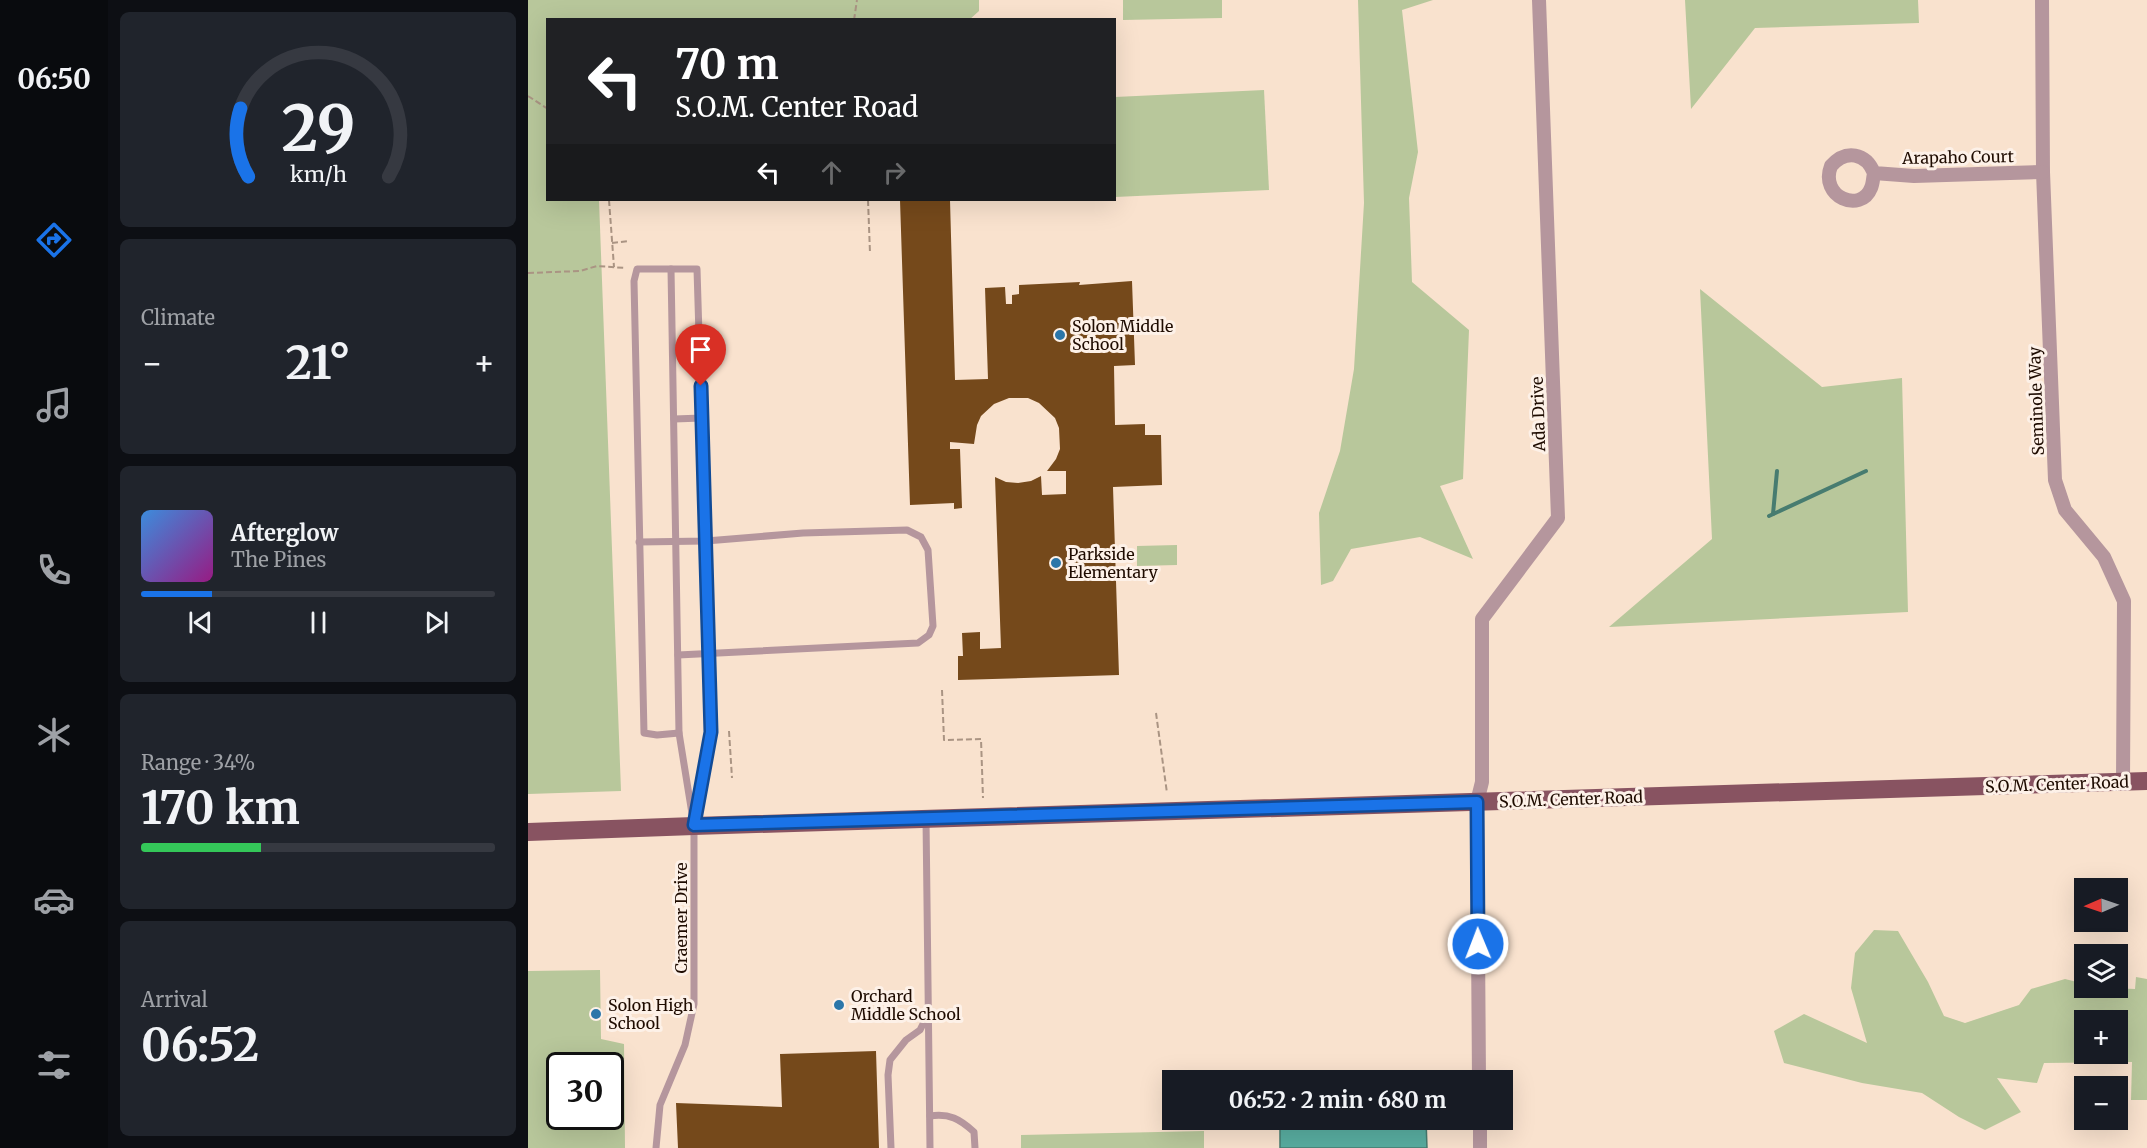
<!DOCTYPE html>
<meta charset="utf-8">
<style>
body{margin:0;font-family:Merriweather,serif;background:#20242c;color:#f1f3f6;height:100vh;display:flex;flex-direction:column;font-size:22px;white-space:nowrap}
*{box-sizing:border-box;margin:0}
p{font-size:20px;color:#9ea1a6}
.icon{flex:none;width:33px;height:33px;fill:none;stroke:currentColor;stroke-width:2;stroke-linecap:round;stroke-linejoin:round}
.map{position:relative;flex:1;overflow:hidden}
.panel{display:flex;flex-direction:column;gap:12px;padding:12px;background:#0d0f14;width:420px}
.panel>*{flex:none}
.banner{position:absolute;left:18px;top:18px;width:570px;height:183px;border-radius:0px;box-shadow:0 6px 24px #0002;background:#202124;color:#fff;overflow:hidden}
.needle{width:39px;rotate:268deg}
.fabs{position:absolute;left:1546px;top:878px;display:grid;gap:12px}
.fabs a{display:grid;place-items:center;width:54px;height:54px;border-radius:0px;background:#171b24;box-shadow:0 6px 24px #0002;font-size:30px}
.speed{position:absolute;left:18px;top:1052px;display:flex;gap:12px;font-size:30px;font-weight:700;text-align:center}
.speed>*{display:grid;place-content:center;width:78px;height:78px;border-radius:50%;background:#171b24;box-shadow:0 6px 24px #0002;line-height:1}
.speed .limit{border:3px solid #111;border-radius:9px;background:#fff;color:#111}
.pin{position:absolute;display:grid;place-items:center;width:51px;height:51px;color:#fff;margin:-62px -26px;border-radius:50% 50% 50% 0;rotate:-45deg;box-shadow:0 0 6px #0007}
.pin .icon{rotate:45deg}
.me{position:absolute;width:66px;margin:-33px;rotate:359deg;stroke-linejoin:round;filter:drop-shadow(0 0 4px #0008)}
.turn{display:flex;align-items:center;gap:21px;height:126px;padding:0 30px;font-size:27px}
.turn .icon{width:78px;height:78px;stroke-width:2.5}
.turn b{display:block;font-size:42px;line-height:51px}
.lanes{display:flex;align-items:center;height:57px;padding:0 30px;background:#0003;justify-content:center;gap:30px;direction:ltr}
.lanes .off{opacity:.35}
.big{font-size:45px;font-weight:700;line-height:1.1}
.panel .tile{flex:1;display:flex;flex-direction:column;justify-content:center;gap:9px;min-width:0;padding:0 21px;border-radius:9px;background:#20242c}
.panel .dial{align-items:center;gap:0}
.dial svg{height:156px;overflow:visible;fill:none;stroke:#363941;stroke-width:7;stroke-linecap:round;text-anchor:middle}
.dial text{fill:#f1f3f6;stroke:none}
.song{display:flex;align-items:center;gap:18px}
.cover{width:72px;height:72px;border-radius:9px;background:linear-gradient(135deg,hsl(210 70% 55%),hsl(310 70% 35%))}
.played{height:6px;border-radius:3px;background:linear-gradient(90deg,#1a73e8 20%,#363941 20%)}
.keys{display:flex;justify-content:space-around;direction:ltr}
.heat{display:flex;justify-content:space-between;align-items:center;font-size:33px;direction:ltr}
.charge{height:9px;border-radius:4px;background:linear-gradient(90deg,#34c759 34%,#363941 0)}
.trip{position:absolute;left:634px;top:1070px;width:351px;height:60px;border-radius:0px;background:#171b24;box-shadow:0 6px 24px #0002;font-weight:700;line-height:60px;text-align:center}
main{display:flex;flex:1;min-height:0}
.tab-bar{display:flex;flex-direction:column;width:108px;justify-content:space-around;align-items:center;background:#090b0e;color:#9ea1a6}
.tab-bar .icon{width:42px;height:42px}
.tab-bar .on{color:#1a73e8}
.tab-bar b{font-size:27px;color:#f1f3f6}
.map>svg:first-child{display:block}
.green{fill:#b8c79b;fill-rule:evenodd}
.water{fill:#58ada0;stroke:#477c70;stroke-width:1.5}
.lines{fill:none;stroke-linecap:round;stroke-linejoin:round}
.stream{stroke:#477c70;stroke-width:4}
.building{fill:#75491b}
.path{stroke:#aa9483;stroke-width:2;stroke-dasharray:6 3;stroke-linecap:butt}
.service{stroke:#b5969d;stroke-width:7}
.minor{stroke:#b5969d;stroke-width:14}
.primary{stroke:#885361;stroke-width:18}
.route-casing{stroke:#114b97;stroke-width:15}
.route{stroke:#1a73e8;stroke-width:10}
.poi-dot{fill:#2b76a9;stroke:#fdf1e8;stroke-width:2}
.labels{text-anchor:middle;stroke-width:6;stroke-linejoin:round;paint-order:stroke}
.street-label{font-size:16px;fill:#1e0b00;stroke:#fdf1e8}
.poi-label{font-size:16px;fill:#1e0b00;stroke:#fdf1e8;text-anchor:start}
</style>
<main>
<nav class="tab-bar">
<b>06:50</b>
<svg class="icon on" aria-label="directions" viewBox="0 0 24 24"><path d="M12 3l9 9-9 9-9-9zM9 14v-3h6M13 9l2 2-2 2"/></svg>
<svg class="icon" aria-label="music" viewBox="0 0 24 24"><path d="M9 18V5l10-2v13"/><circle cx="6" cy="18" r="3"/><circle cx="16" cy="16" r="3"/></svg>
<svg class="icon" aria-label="phone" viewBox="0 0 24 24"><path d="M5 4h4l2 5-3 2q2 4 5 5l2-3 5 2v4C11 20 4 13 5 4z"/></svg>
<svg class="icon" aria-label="climate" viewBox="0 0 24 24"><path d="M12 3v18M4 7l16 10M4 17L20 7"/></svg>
<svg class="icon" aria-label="car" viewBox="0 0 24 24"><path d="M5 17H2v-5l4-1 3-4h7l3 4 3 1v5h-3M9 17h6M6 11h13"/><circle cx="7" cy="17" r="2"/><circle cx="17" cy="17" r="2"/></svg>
<svg class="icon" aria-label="filters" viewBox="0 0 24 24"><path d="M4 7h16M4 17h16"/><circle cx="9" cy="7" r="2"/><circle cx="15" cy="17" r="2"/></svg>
</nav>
<section class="panel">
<div class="tile dial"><svg viewBox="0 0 100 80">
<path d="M14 69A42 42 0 1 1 86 69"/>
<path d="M14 69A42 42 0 0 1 10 34" stroke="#1a73e8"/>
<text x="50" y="56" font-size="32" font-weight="700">29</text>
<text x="50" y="72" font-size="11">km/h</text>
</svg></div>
<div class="tile"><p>Climate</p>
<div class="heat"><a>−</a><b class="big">21°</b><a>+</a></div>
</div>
<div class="tile">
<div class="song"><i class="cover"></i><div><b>Afterglow</b><p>The Pines</p></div></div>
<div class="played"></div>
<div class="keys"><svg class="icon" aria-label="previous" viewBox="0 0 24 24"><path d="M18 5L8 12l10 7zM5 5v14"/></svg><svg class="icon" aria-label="pause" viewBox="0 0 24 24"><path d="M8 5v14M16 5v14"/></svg><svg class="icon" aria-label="next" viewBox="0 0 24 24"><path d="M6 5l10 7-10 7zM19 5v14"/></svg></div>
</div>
<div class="tile"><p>Range · 34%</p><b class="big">170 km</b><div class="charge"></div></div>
<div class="tile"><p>Arrival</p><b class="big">06:52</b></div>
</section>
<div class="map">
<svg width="1619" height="1148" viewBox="0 0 1619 1148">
<rect width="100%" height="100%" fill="#f9e2ce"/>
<!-- green -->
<g class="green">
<path d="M0 0H451V11L441 20H20V200H71L93 791 0 794Z"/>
<path d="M595 0H694V18L595 20Z"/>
<path d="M830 0H905L874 10 890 152 881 198 884 282 941 330 935 479 912 486 945 559 892 537 823 549 805 581 793 585 791 513 812 451 826 369 836 203Z"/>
<path d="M1157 0H1390L1391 23 1227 28 1163 109Z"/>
<path d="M736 90 741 190 587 197V97Z"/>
<path d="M1172 289 1294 387 1374 378 1380 612 1081 627 1184 539Z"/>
<path d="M649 545V565L609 566V546Z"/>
<path d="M1346 930 1370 931 1400 982 1416 1016 1437 1023 1491 1005 1503 989 1537 979 1557 984V987L1607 989 1608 977 1619 979V1100H1603L1604 1062 1516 1063 1509 1083 1469 1078 1493 1112 1457 1130 1431 1117 1394 1093 1334 1083 1256 1063 1246 1031 1276 1014 1339 1043 1323 988 1327 953ZM1557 1020H1590V1053H1557Z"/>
<path d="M72 970 73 1039 96 1044 97 1148H0V971ZM32 1065H82V1116H32Z"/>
<path d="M676 1131V1148H493V1135Z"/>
</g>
<!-- water -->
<path class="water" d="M752 1119H898L899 1148H752Z"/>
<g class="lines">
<!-- stream -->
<g class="stream">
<path d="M1245 514 1249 471"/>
<path d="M1241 516 1338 471"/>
</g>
</g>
<!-- building -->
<g class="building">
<path d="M372 200H422L427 380 460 379 457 288 477 287 478 304H484V295L491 294V285L552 282 551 285 604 281 607 365 586 366 587 425 617 424V435H633L634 485 585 487 591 675 430 680V656H435L434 633 452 632V649L473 648 467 477 478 482 490 483 503 481 513 476 514 495 538 494V471H519L528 459 532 449 531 428 527 418 511 403 500 398H481L466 404 453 416 449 425 446 444 422 442V449H432L434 508 426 509V503L382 505Z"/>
<path d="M348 1051 351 1148H150L148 1103 254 1107 252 1054Z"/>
</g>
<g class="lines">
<!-- path -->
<g class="path">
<path d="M326 20 329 0"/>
<path d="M0 96 20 109"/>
<path d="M81 200 86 267"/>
<path d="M340 200 342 253"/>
<path d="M84 243 101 241"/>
<path d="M0 273 52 271 69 266 98 268"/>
<path d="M414 690 416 740 453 739 455 798"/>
<path d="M628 713 639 793"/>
<path d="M201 731 204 778"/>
</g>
<!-- service -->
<g class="service">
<path d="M146 419 174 418"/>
<path d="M111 542 178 541 275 533 379 530 393 537 400 550 405 626 401 635 390 643 150 655"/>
<path d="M151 733 129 735 116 733 106 281 109 269H169L183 732 166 826"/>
<path d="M398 819 402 1148"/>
<path d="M402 1116C421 1113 432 1119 446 1132L447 1148"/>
<path d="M128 1148 132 1105 157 1045 166 1004V826L151 733 143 269"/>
<path d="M363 1148 360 1075 362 1060 378 1040 392 1030 400 1014"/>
</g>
<!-- minor -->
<g class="minor">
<path d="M1514 0 1515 172 1527 480 1537 510 1576 557 1596 601 1595 782"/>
<path d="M1346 173C1345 178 1345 184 1343 188 1333 214 1291 197 1303 166 1318 149 1338 153 1346 173L1386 176 1515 172"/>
<path d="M951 1080 949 802 954 782V619L1030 518 1011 0"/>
<path d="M952 1119V1148"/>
</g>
<!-- primary -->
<path class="primary" d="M0 832 166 826 1619 781"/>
</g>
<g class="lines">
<!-- route casing -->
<g class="route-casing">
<path id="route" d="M173 386 183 732 166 825 949 802 950 944"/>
</g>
<!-- route -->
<use href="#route" class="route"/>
</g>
<!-- markers -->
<g class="poi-dot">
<circle cx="532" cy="335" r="6"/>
<circle cx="528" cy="563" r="6"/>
<circle cx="311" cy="1005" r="6"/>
<circle cx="68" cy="1014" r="6"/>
</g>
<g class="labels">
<!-- street labels -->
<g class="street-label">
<text transform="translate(1430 157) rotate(-1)" y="6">Arapaho Court</text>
<text transform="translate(1508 401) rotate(-92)" y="6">Seminole Way</text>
<text transform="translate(1010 414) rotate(-92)" y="6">Ada Drive</text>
<text transform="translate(1529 784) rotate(-2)" y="6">S.O.M. Center Road</text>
<text transform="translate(1043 799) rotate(-2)" y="6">S.O.M. Center Road</text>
<text transform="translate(153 918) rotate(-90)" y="6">Craemer Drive</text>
</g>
<!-- poi labels -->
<g class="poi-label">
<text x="544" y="332">Solon Middle<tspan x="544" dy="18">School</tspan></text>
<text x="540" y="560">Parkside<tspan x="540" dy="18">Elementary</tspan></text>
<text x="323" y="1002">Orchard<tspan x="323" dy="18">Middle School</tspan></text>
<text x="80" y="1011">Solon High<tspan x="80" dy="18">School</tspan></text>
</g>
</g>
</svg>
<div class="fabs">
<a><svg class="needle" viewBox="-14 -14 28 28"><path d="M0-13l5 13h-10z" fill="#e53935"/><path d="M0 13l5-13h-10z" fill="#9ea1a6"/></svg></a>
<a><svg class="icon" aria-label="layers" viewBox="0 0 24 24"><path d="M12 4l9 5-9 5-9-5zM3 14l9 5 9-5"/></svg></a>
<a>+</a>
<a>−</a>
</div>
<div class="speed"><div class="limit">30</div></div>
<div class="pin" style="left:173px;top:386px;background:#d93025"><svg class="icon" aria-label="arrive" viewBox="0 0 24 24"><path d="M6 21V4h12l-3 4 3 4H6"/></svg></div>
<svg class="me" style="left:950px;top:944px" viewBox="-20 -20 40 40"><circle r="17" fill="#1a73e8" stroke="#fff" stroke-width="3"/><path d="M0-11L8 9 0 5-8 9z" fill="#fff"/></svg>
<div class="trip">06:52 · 2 min · 680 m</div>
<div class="banner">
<div class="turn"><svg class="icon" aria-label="left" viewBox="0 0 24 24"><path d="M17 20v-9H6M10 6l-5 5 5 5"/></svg><div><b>70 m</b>S.O.M. Center Road</div></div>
<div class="lanes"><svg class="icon" aria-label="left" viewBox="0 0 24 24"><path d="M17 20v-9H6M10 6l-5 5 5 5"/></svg><svg class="icon off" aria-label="ahead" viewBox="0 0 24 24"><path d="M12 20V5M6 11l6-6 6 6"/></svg><svg class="icon off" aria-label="right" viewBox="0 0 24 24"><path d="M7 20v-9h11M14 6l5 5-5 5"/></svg></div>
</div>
</div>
</main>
